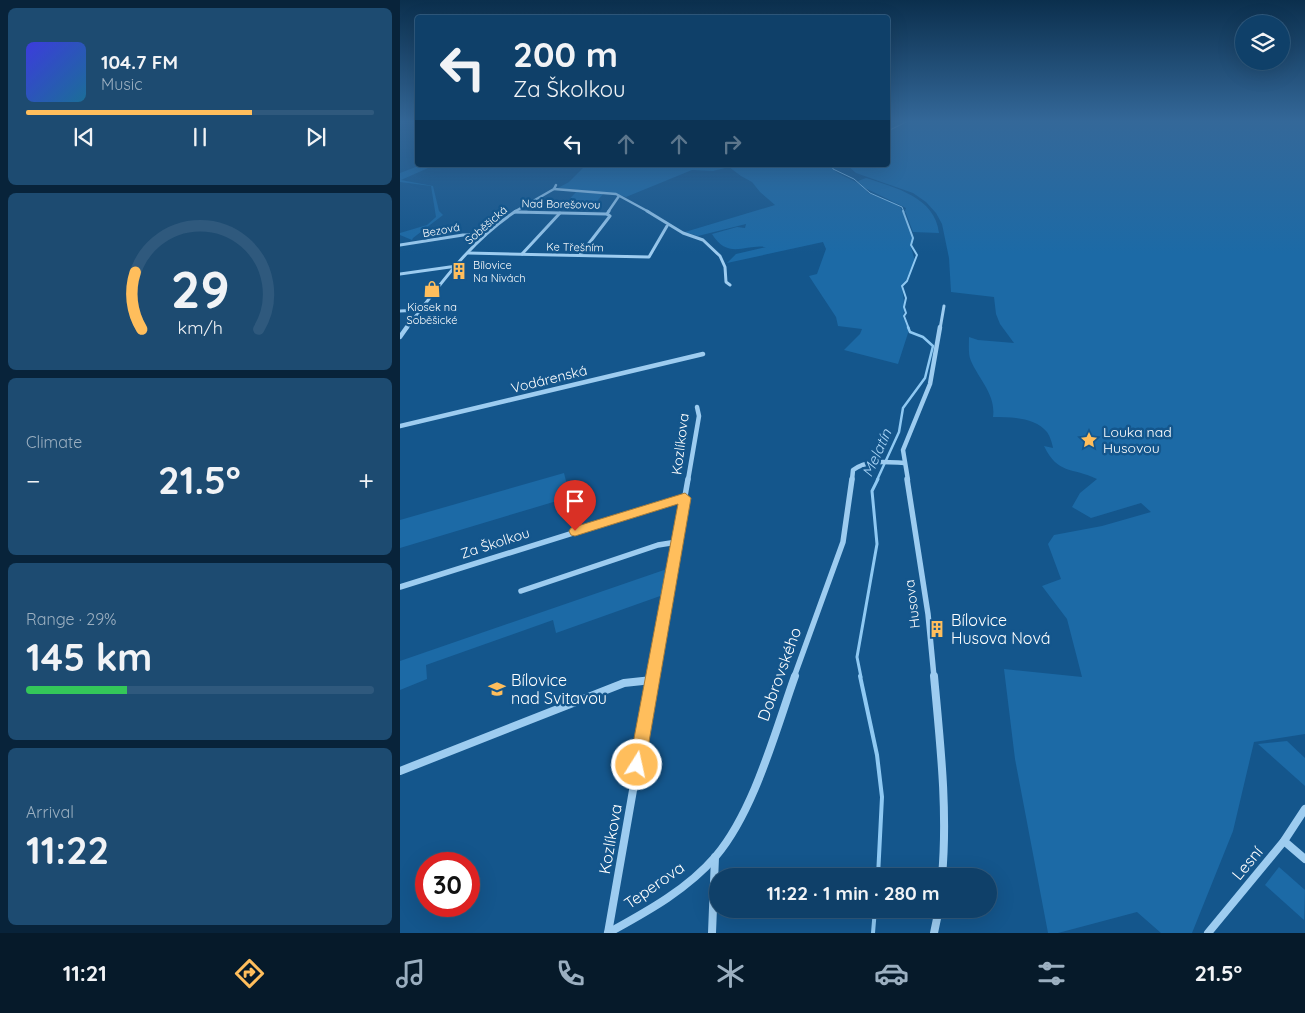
<!DOCTYPE html>
<meta charset="utf-8">
<style>
body{margin:0;font-family:Quicksand,sans-serif;background:#1d4b71;color:#f1f3f6;height:100vh;display:flex;flex-direction:column;font-size:19px;white-space:nowrap}
*{box-sizing:border-box;margin:0}
p{font-size:16px;color:#9bafc0}
.icon{flex:none;width:28px;height:28px;fill:none;stroke:currentColor;stroke-width:2;stroke-linecap:round;stroke-linejoin:round}
.map{position:relative;flex:1;overflow:hidden}
.drawer{display:flex;flex-direction:column;gap:8px;padding:8px;background:#08233a;width:400px}
.drawer>*{flex:none}
.banner{position:absolute;left:15px;top:15px;width:475px;height:152px;border-radius:5px;box-shadow:0 5px 20px #0002,0 0 0 1px #2f597d;background:#0f4069;color:#f1f3f6;overflow:hidden}
.buttons{position:absolute;left:835px;top:15px;display:grid;gap:10px}
.buttons a{display:grid;place-items:center;width:55px;height:55px;border-radius:50%;background:#0f4069;box-shadow:0 5px 20px #0002,0 0 0 1px #2f597d;font-size:25px}
.speed{position:absolute;left:15px;top:852px;display:flex;gap:10px;font-size:25px;font-weight:700;text-align:center}
.speed>*{display:grid;place-content:center;width:65px;height:65px;border-radius:50%;background:#0f4069;box-shadow:0 5px 20px #0002,0 0 0 1px #2f597d;line-height:1}
.speed .limit{border:8px solid #d22;background:#fff;color:#111}
.pin{position:absolute;display:grid;place-items:center;width:42px;height:42px;color:#fff;margin:-51px -21px;border-radius:50% 50% 50% 0;rotate:-45deg;box-shadow:0 0 5px #0007}
.pin .icon{rotate:45deg}
.me{position:absolute;width:55px;margin:-28px;rotate:10deg;stroke-linejoin:round;filter:drop-shadow(0 0 4px #0008)}
.turn{display:flex;align-items:center;gap:18px;height:105px;padding:0 15px;font-size:22px}
.turn .icon{width:65px;height:65px;stroke-width:2.5}
.turn b{display:block;font-size:35px;line-height:42px}
.lanes{display:flex;align-items:center;height:48px;padding:0 15px;background:#0003;justify-content:center;gap:25px;direction:ltr}
.lanes .off{opacity:.35}
.big{font-size:38px;font-weight:700;line-height:1.1}
.drawer .tile{flex:1;display:flex;flex-direction:column;justify-content:center;gap:8px;min-width:0;padding:0 18px;border-radius:8px;background:#1d4b71}
.drawer .dial{align-items:center;gap:0}
.dial svg{height:130px;overflow:visible;fill:none;stroke:#2f597d;stroke-width:7;stroke-linecap:round;text-anchor:middle}
.dial text{fill:#f1f3f6;stroke:none}
.song{display:flex;align-items:center;gap:15px}
.cover{width:60px;height:60px;border-radius:8px;background:linear-gradient(135deg,hsl(240 70% 55%),hsl(200 70% 35%))}
.played{height:5px;border-radius:2px;background:linear-gradient(90deg,#ffbe5c 65%,#2f597d 65%)}
.keys{display:flex;justify-content:space-around;direction:ltr}
.heat{display:flex;justify-content:space-between;align-items:center;font-size:28px;direction:ltr}
.charge{height:8px;border-radius:4px;background:linear-gradient(90deg,#34c759 29%,#2f597d 0)}
.trip{position:absolute;left:309px;top:868px;width:288px;height:50px;border-radius:25px;background:#0f4069;box-shadow:0 5px 20px #0002,0 0 0 1px #2f597d;font-weight:700;line-height:50px;text-align:center}
.tab-bar{display:flex;height:80px;justify-content:space-around;align-items:center;background:#061a2a;color:#9bafc0}
.tab-bar .icon{width:35px;height:35px}
.tab-bar .active{color:#ffbe5c}
.tab-bar b{font-size:22px;color:#f1f3f6}
main{display:flex;flex:1;min-height:0}
.map>svg:first-child{display:block}
.green{fill:#1c6aa6}
.lines{fill:none;stroke-linecap:round;stroke-linejoin:round}
.stream-far4{stroke:#8fc9f3;stroke-width:1}
.stream-far3{stroke:#8fc9f3;stroke-width:2}
.stream-far2{stroke:#8fc9f3;stroke-width:2.5}
.stream-far1{stroke:#8fc9f3;stroke-width:3}
.stream{stroke:#8fc9f3;stroke-width:4}
.minor-far4{stroke:#9dccf0;stroke-width:2.5}
.minor-far3{stroke:#9dccf0;stroke-width:3}
.minor-far2{stroke:#9dccf0;stroke-width:4.5}
.minor-far1{stroke:#9dccf0;stroke-width:5.5}
.minor{stroke:#9dccf0;stroke-width:8}
.route{fill:#ffbe5c;stroke:#a67c3c}
.labels{text-anchor:middle;stroke-width:5;stroke-linejoin:round;paint-order:stroke}
.far-street-label{font-size:11px;fill:#fff;stroke:#14568c}
.far-poi-label{font-size:11px;fill:#fff;stroke:#14568c;text-anchor:start}
.street-label{font-size:14px;fill:#fff;stroke:#14568c}
.poi-label{font-size:14px;fill:#fff;stroke:#14568c;text-anchor:start}
.water-label{font-size:15px;font-style:italic;fill:#a9d5f7;stroke:#14568c}
.near-poi-label{font-size:16px;fill:#fff;stroke:#14568c;text-anchor:start}
.near-street-label{font-size:16px;fill:#fff;stroke:#14568c}
</style>
<main>
<section class="drawer">
<div class="tile">
<div class="song"><i class="cover"></i><div><b>104.7 FM</b><p>Music</p></div></div>
<div class="played"></div>
<div class="keys"><svg class="icon" aria-label="previous" viewBox="0 0 24 24"><path d="M18 5L8 12l10 7zM5 5v14"/></svg><svg class="icon" aria-label="pause" viewBox="0 0 24 24"><path d="M8 5v14M16 5v14"/></svg><svg class="icon" aria-label="next" viewBox="0 0 24 24"><path d="M6 5l10 7-10 7zM19 5v14"/></svg></div>
</div>
<div class="tile dial"><svg viewBox="0 0 100 80">
<path d="M14 69A42 42 0 1 1 86 69"/>
<path d="M14 69A42 42 0 0 1 10 34" stroke="#ffbe5c"/>
<text x="50" y="56" font-size="32" font-weight="700">29</text>
<text x="50" y="72" font-size="11">km/h</text>
</svg></div>
<div class="tile"><p>Climate</p>
<div class="heat"><a>−</a><b class="big">21.5°</b><a>+</a></div>
</div>
<div class="tile"><p>Range · 29%</p><b class="big">145 km</b><div class="charge"></div></div>
<div class="tile"><p>Arrival</p><b class="big">11:22</b></div>
</section>
<div class="map">
<svg width="905" height="933" viewBox="0 0 905 933">
<rect width="100%" height="100%" fill="#14568c"/>
<!-- green -->
<g class="green">
<path d="M488 122H905V734L854 742 833 831 792 933H761L737 912 658 933H648L615 759 604 669 682 677 667 619 642 586 661 579 648 544 654 535 702 526 751 512 741 503 691 518 672 507 680 493 697 479C672 467 658 475 644 446L653 448C652 443 650 436 647 432 635 417 611 417 593 417 596 395 580 381 571 361 568 355 569 345 569 337L578 340 614 343 600 324 596 314 594 297 551 292 549 258 542 224 536 213 526 202 513 193 456 173 447 165H488Z"/>
<path d="M21 165H35L1 180 33 186 39 211 43 215 13 238 12 240 0 235V233L27 225 36 217 31 186 0 182V173Z"/>
<path d="M183 165H430C434 176 462 180 468 193L495 203 501 208 513 238 510 244 515 261 506 280 501 286C504 294 505 309 503 317L509 330 498 364 444 350 460 334 462 329 438 326 436 317 409 276 417 274 426 249 423 242 327 263 336 254 366 247C345 244 328 260 312 234L337 227 345 228 346 224 298 236 285 232 375 205 360 192 352 182 341 176 329 167 313 171 292 170 226 197 216 194 158 188 169 182 185 166Z"/>
<path d="M466 178C496 188 535 197 539 233L513 232 505 211 506 208 463 187 458 181Z"/>
<path d="M176 192 203 194 193 206 156 204 166 203Z"/>
<path d="M164 473 170 497 0 548V520Z"/>
<path d="M267 569 263 595 156 633 153 620 26 665 27 679 0 690V661Z"/>
<path d="M887 741 905 758V786L858 744Z"/>
<path d="M879 867 905 890 904 920 865 885Z"/>
</g>
<g class="lines">
<!-- stream-far4 -->
<g class="stream-far4">
<path d="M488 131 506 122"/>
<path d="M432 165 433 169 454 179 470 193 502 207 504 212"/>
</g>
<!-- stream-far3 -->
<path class="stream-far3" d="M503 211 513 238 511 245 517 255 507 281 502 286 506 298 504 307 506 313 504 316 509 329"/>
<!-- stream-far2 -->
<path class="stream-far2" d="M477 480 499 432 503 408 525 378 533 346 523 337 510 332 508 327"/>
<!-- stream-far1 -->
<path class="stream-far1" d="M461 677 457 657 477 544 472 491 478 479"/>
<!-- stream -->
<g class="stream">
<path d="M460 676 477 755 482 797 478 876"/>
<path d="M473 933 475 909"/>
</g>
<!-- minor-far4 -->
<g class="minor-far4">
<path d="M154 189 216 194 249 212"/>
<path d="M114 212 154 189 156 185"/>
<path d="M115 212H127"/>
<path d="M208 212 219 196"/>
</g>
<!-- minor-far3 -->
<g class="minor-far3">
<path d="M247 211 283 233 303 240 320 256 325 267 326 282 330 285"/>
<path d="M115 212 207 214"/>
<path d="M0 245 63 235H85"/>
<path d="M68 253 249 257 267 226"/>
<path d="M122 254 160 213"/>
<path d="M180 255 210 216 207 214 209 211"/>
<path d="M0 274 57 266"/>
<path d="M0 311 21 310"/>
<path d="M6 329C39 286 70 241 116 211"/>
<path d="M540 329 544 306"/>
</g>
<!-- minor-far2 -->
<g class="minor-far2">
<path d="M0 337 7 327"/>
<path d="M0 426 303 354"/>
<path d="M288 480 299 416 297 407"/>
<path d="M452 480 453 470C468 459 487 462 504 463"/>
<path d="M508 480 503 450 530 384 540 327"/>
</g>
<!-- minor-far1 -->
<g class="minor-far1">
<path d="M507 479 528 614 534 677"/>
<path d="M0 587 285 498"/>
<path d="M121 591 258 545 277 542"/>
<path d="M253 677 288 479"/>
<path d="M394 677 443 542 452 479"/>
</g>
<!-- minor -->
<g class="minor">
<path d="M534 676C540 742 548 810 542 876"/>
<path d="M0 771 224 683 252 680"/>
<path d="M884 841 905 859"/>
<path d="M208 933C246 912 287 890 316 856 354 811 375 732 395 676"/>
<path d="M208 933 253 676"/>
<path d="M312 933 315 857"/>
<path d="M534 933 539 909"/>
<path d="M808 933 884 841 905 809"/>
</g>
</g>
<!-- sky -->
<linearGradient id="sky" x2="0" y2="1"><stop stop-color="#0b2f4d"/><stop offset="0.48" stop-color="#346899"/><stop offset="1" stop-color="#346899" stop-opacity="0"/></linearGradient>
<rect width="905" height="253" fill="url(#sky)"/>
<!-- route -->
<path class="route" d="M285 493 291 498 245 765 243 771 237 773 231 771 229 765 278 504 175 536 171 535 169 531 171 528Z"/>
<!-- icons -->
<defs>
<g id="building-bare" transform="scale(1.35)"><path d="M-4-6H4V6H1V3H-1V6H-4ZM-2.5-4.3h1.7v1.8h-1.7ZM.8-4.3h1.7v1.8H.8ZM-2.5-1h1.7V.8h-1.7ZM.8-1h1.7V.8H.8Z" fill="#ffbe5c" stroke="#14568c" stroke-width="2.5" paint-order="stroke"/></g>
<g id="shop-bare" transform="scale(1.35)"><path d="M-5-2.5h2.3a2.7 3.5 0 0 1 5.4 0H5L5.5 6h-11ZM-1.5-2.5h3a1.5 2.3 0 0 0-3 0Z" fill="#ffbe5c" stroke="#14568c" stroke-width="2.5" paint-order="stroke"/></g>
<g id="sight-bare" transform="scale(1.35)"><path d="M0-6L1.8-2.2L6-1.7L2.9 1.2L3.7 5.4L0 3.3L-3.7 5.4L-2.9 1.2L-6-1.7L-1.8-2.2Z" fill="#ffbe5c" stroke="#14568c" stroke-width="2.5" paint-order="stroke"/></g>
<g id="school-bare" transform="scale(1.35)"><path d="M0-5L7-2L0 1L-7-2ZM-4 1L0 2.5L4 1V4Q0 6-4 4Z" fill="#ffbe5c" stroke="#14568c" stroke-width="2.5" paint-order="stroke"/></g>
</defs>
<g fill-rule="evenodd">
<use href="#building-bare" x="59" y="271"/>
<use href="#shop-bare" x="32" y="289"/>
<use href="#sight-bare" x="689" y="440"/>
<use href="#building-bare" x="537" y="629"/>
<use href="#school-bare" x="97" y="689"/>
</g>
<g class="labels">
<!-- far-street labels -->
<g class="far-street-label">
<text transform="translate(161 204) rotate(1)" y="4">Nad Borešovou</text>
<text transform="translate(86 225) rotate(-41)" y="4">Soběšická</text>
<text transform="translate(41 230) rotate(-10)" y="4">Bezová</text>
<text transform="translate(175 247) rotate(1)" y="4">Ke Třešním</text>
</g>
<!-- far-poi labels -->
<g class="far-poi-label">
<text x="73" y="269">Bílovice<tspan x="73" dy="13">Na Nivách</tspan></text>
<text x="32" y="311" text-anchor="middle">Kiosek na<tspan x="32" dy="13">Soběšické</tspan></text>
</g>
<!-- street labels -->
<g class="street-label">
<text transform="translate(149 379) rotate(-14)" y="5">Vodárenská</text>
<text transform="translate(280 444) rotate(-83)" y="5">Kozlíkova</text>
<text transform="translate(95 543) rotate(-18)" y="5">Za Školkou</text>
<text transform="translate(512 604) rotate(-97)" y="5">Husova</text>
</g>
<!-- poi labels -->
<g class="poi-label">
<text x="703" y="437">Louka nad<tspan x="703" dy="16">Husovou</tspan></text>
</g>
<!-- water labels -->
<g class="water-label">
<text transform="translate(477 453) rotate(-66)" y="5">Melatín</text>
</g>
<!-- near-poi labels -->
<g class="near-poi-label">
<text x="551" y="626">Bílovice<tspan x="551" dy="18">Husova Nová</tspan></text>
<text x="111" y="686">Bílovice<tspan x="111" dy="18">nad Svitavou</tspan></text>
</g>
<!-- near-street labels -->
<g class="near-street-label">
<text transform="translate(379 674) rotate(-70)" y="6">Dobrovského</text>
<text transform="translate(210 839) rotate(-80)" y="6">Kozlíkova</text>
<text transform="translate(847 863) rotate(-50)" y="6">Lesní</text>
<text transform="translate(254 885) rotate(-35)" y="6">Teperova</text>
</g>
</g>
</svg>
<div class="buttons">
<a><svg class="icon" aria-label="layers" viewBox="0 0 24 24"><path d="M12 4l9 5-9 5-9-5zM3 14l9 5 9-5"/></svg></a>
</div>
<div class="speed"><div class="limit">30</div></div>
<div class="pin" style="left:175px;top:531px;background:#d93025"><svg class="icon" aria-label="arrive" viewBox="0 0 24 24"><path d="M6 21V4h12l-3 4 3 4H6"/></svg></div>
<svg class="me" style="left:237px;top:765px" viewBox="-20 -20 40 40"><circle r="17" fill="#ffbe5c" stroke="#fff" stroke-width="3"/><path d="M0-11L8 9 0 5-8 9z" fill="#fff"/></svg>
<div class="trip">11:22 · 1 min · 280 m</div>
<div class="banner">
<div class="turn"><svg class="icon" aria-label="left" viewBox="0 0 24 24"><path d="M17 20v-9H6M10 6l-5 5 5 5"/></svg><div><b>200 m</b>Za Školkou</div></div>
<div class="lanes"><svg class="icon" aria-label="left" viewBox="0 0 24 24"><path d="M17 20v-9H6M10 6l-5 5 5 5"/></svg><svg class="icon off" aria-label="ahead" viewBox="0 0 24 24"><path d="M12 20V5M6 11l6-6 6 6"/></svg><svg class="icon off" aria-label="ahead" viewBox="0 0 24 24"><path d="M12 20V5M6 11l6-6 6 6"/></svg><svg class="icon off" aria-label="right" viewBox="0 0 24 24"><path d="M7 20v-9h11M14 6l5 5-5 5"/></svg></div>
</div>
</div>
</main>
<nav class="tab-bar">
<b>11:21</b>
<svg class="icon active" aria-label="directions" viewBox="0 0 24 24"><path d="M12 3l9 9-9 9-9-9zM9 14v-3h6M13 9l2 2-2 2"/></svg>
<svg class="icon" aria-label="music" viewBox="0 0 24 24"><path d="M9 18V5l10-2v13"/><circle cx="6" cy="18" r="3"/><circle cx="16" cy="16" r="3"/></svg>
<svg class="icon" aria-label="phone" viewBox="0 0 24 24"><path d="M5 4h4l2 5-3 2q2 4 5 5l2-3 5 2v4C11 20 4 13 5 4z"/></svg>
<svg class="icon" aria-label="climate" viewBox="0 0 24 24"><path d="M12 3v18M4 7l16 10M4 17L20 7"/></svg>
<svg class="icon" aria-label="car" viewBox="0 0 24 24"><path d="M5 17H2v-5l4-1 3-4h7l3 4 3 1v5h-3M9 17h6M6 11h13"/><circle cx="7" cy="17" r="2"/><circle cx="17" cy="17" r="2"/></svg>
<svg class="icon" aria-label="filters" viewBox="0 0 24 24"><path d="M4 7h16M4 17h16"/><circle cx="9" cy="7" r="2"/><circle cx="15" cy="17" r="2"/></svg>
<b>21.5°</b>
</nav>
